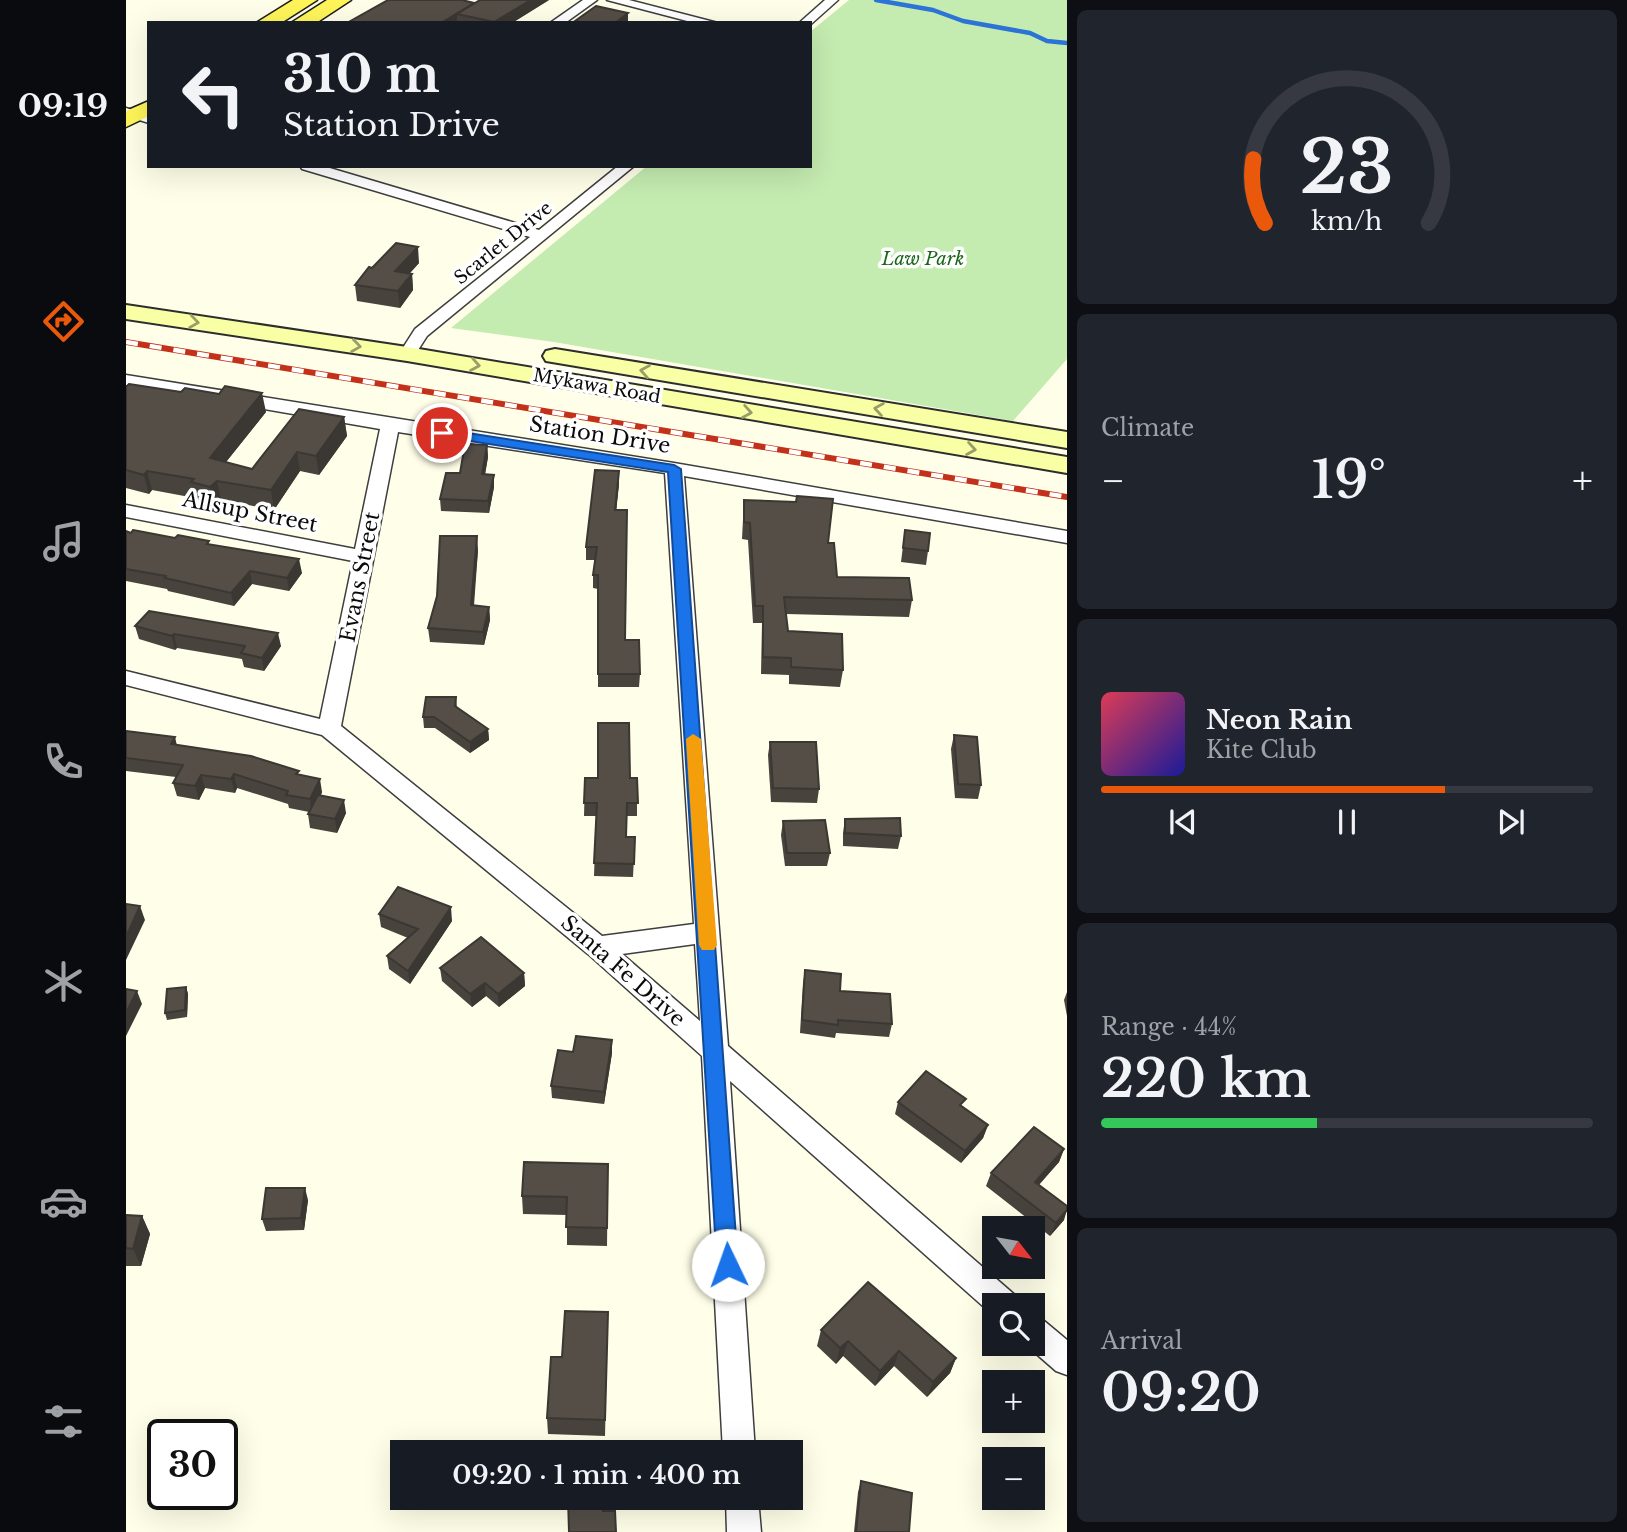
<!DOCTYPE html>
<meta charset="utf-8">
<style>
body{margin:0;font-family:"Libre Baskerville",serif;background:#20242c;color:#f1f3f6;height:100vh;display:flex;flex-direction:column;font-size:26px;white-space:nowrap}
*{box-sizing:border-box;margin:0}
p{font-size:23px;color:#9ea1a6}
.icon{flex:none;width:38px;height:38px;fill:none;stroke:currentColor;stroke-width:2;stroke-linecap:round;stroke-linejoin:round}
.map{position:relative;flex:1;overflow:hidden}
.details{display:flex;flex-direction:column;gap:10px;padding:10px;background:#0d0f14;width:560px}
.details>*{flex:none}
.hud{position:absolute;left:21px;top:21px;width:665px;height:147px;border-radius:0px;box-shadow:0 7px 28px #0002;background:#171b24;color:#f1f3f6;overflow:hidden}
.needle{width:46px;rotate:121deg}
.controls{position:absolute;left:856px;top:1216px;display:grid;gap:14px}
.controls a{display:grid;place-items:center;width:63px;height:63px;border-radius:0px;background:#171b24;box-shadow:0 7px 28px #0002;font-size:35px}
.speed{position:absolute;left:21px;top:1419px;display:flex;gap:14px;font-size:35px;font-weight:700;text-align:center}
.speed>*{display:grid;place-content:center;width:91px;height:91px;border-radius:50%;background:#171b24;box-shadow:0 7px 28px #0002;line-height:1}
.speed .limit{border:4px solid #111;border-radius:10px;background:#fff;color:#111}
.pin{position:absolute;display:grid;place-items:center;width:60px;height:60px;color:#fff;margin:-30px;border:4px solid #fff;border-radius:50%;box-shadow:0 2px 7px #0007}
.me{position:absolute;width:77px;margin:-38px;rotate:357deg;stroke-linejoin:round;filter:drop-shadow(0 0 5px #0008)}
.turn{display:flex;align-items:center;gap:24px;height:147px;padding:0 21px;font-size:32px}
.turn .icon{width:91px;height:91px;stroke-width:2.5}
.turn b{display:block;font-size:49px;line-height:60px}
.big{font-size:52px;font-weight:600;line-height:1.1}
.details .card{flex:1;display:flex;flex-direction:column;justify-content:center;gap:10px;min-width:0;padding:0 24px;border-radius:10px;background:#20242c}
.details .dial{align-items:center;gap:0}
.dial svg{height:182px;overflow:visible;fill:none;stroke:#363941;stroke-width:7;stroke-linecap:round;text-anchor:middle}
.dial text{fill:#f1f3f6;stroke:none}
.song{display:flex;align-items:center;gap:21px}
.cover{width:84px;height:84px;border-radius:10px;background:linear-gradient(135deg,hsl(350 70% 55%),hsl(240 70% 35%))}
.played{height:7px;border-radius:4px;background:linear-gradient(90deg,#ea580c 70%,#363941 70%)}
.keys{display:flex;justify-content:space-around;direction:ltr}
.heat{display:flex;justify-content:space-between;align-items:center;font-size:38px;direction:ltr}
.charge{height:10px;border-radius:5px;background:linear-gradient(90deg,#34c759 44%,#363941 0)}
.trip{position:absolute;left:264px;top:1440px;width:413px;height:70px;border-radius:0px;background:#171b24;box-shadow:0 7px 28px #0002;font-weight:600;line-height:70px;text-align:center}
main{display:flex;flex:1;min-height:0}
.tabs{display:flex;flex-direction:column;width:126px;justify-content:space-around;align-items:center;background:#090b0e;color:#9ea1a6}
.tabs .icon{width:49px;height:49px}
.tabs .active{color:#ea580c}
.tabs b{font-size:32px;color:#f1f3f6}
.map>svg:first-child{display:block}
.green{fill:#c4ebb0}
.lines{fill:none;stroke-linecap:round;stroke-linejoin:round}
.stream{stroke:#2b73d6;stroke-width:4.5}
.street-casing{stroke:#3e3e3e;stroke-width:3}
.secondary-casing{stroke:#2d2d2d;stroke-width:4}
.primary-casing{stroke:#1c1c1c;stroke-width:3}
.street{fill:#fff;fill-rule:evenodd}
.secondary{fill:#f9ffa4;fill-rule:evenodd}
.primary{fill:#fff559;fill-rule:evenodd}
.rail-casing{stroke:#c3311a;stroke-width:6}
.rail{stroke:#fff;stroke-width:4.5;stroke-dasharray:12;stroke-linecap:butt}
.wall{fill:#48433d}
.shaded-wall{fill:#3b3732}
.building{fill:#544e47;stroke:#3b3732;stroke-width:2}
.oneway{stroke:#9a9d67}
.route{fill:#1a73e8;stroke:#114b97;stroke-width:2}
.slow{fill:#f59e0b}
.labels{text-anchor:middle;stroke-width:7;stroke-linejoin:round;paint-order:stroke}
.far-street-label{font-size:18px;fill:#0b0b0b;stroke:#fff}
.far-park-label{font-size:18px;font-style:italic;fill:#1a6618;stroke:#fff}
.street-label{font-size:21px;fill:#0b0b0b;stroke:#fff}
</style>
<main>
<nav class="tabs">
<b>09:19</b>
<svg class="icon active" aria-label="directions" viewBox="0 0 24 24"><path d="M12 3l9 9-9 9-9-9zM9 14v-3h6M13 9l2 2-2 2"/></svg>
<svg class="icon" aria-label="music" viewBox="0 0 24 24"><path d="M9 18V5l10-2v13"/><circle cx="6" cy="18" r="3"/><circle cx="16" cy="16" r="3"/></svg>
<svg class="icon" aria-label="phone" viewBox="0 0 24 24"><path d="M5 4h4l2 5-3 2q2 4 5 5l2-3 5 2v4C11 20 4 13 5 4z"/></svg>
<svg class="icon" aria-label="climate" viewBox="0 0 24 24"><path d="M12 3v18M4 7l16 10M4 17L20 7"/></svg>
<svg class="icon" aria-label="car" viewBox="0 0 24 24"><path d="M5 17H2v-5l4-1 3-4h7l3 4 3 1v5h-3M9 17h6M6 11h13"/><circle cx="7" cy="17" r="2"/><circle cx="17" cy="17" r="2"/></svg>
<svg class="icon" aria-label="filters" viewBox="0 0 24 24"><path d="M4 7h16M4 17h16"/><circle cx="9" cy="7" r="2"/><circle cx="15" cy="17" r="2"/></svg>
</nav>
<div class="map">
<svg width="941" height="1532" viewBox="0 0 941 1532">
<rect width="100%" height="100%" fill="#ffffe9"/>
<!-- green -->
<path class="green" d="M723 0H941V359L887 421 428 342 325 328 521 166H684V32Z"/>
<g class="lines">
<!-- stream -->
<path class="stream" d="M750 0 807 10 837 21 904 33 921 41 941 43"/>
<!-- street casing -->
<g class="street-casing">
<g id="street">
<path d="M457 0H471L439 23H424Z"/>
<path d="M481 0H503L592 23H569Z"/>
<path d="M699 0H712L684 25 673 23Z"/>
<path d="M0 108 23 115V123L0 116Z"/>
<path d="M174 166H197L413 230 492 166H508L301 336 287 358 281 359 273 354 289 329 404 237 176 169Z"/>
<path d="M0 375 548 463 941 531V543L558 476 602 1046 890 1296 894 1306H868V1316L604 1081 629 1452H597L576 1056 462 954 196 735 0 685V671L194 719 227 561 0 517V505L229 549 254 429 0 385ZM272 432 539 473 568 924 476 936 215 726ZM569 944 574 1021 496 954Z"/>
<path d="M906 1315 917 1320 941 1340V1375L930 1371 899 1344H906Z"/>
<path d="M600 1498H632L635 1532H601Z"/>
</g>
</g>
<!-- secondary casing -->
<g class="secondary-casing">
<g id="secondary">
<path d="M0 305 281 347 941 457V473L281 361 0 319Z"/>
<path d="M429 349 941 432V448L420 361 417 356 420 351Z"/>
</g>
</g>
<!-- primary casing -->
<g class="primary-casing">
<g id="primary">
<path d="M167 0H191L155 23H130Z"/>
<path d="M201 0H225L190 23H165Z"/>
<path d="M23 101V116L0 127V111Z"/>
</g>
</g>
<!-- street -->
<use href="#street" class="street"/>
<!-- secondary -->
<use href="#secondary" class="secondary"/>
<!-- primary -->
<use href="#primary" class="primary"/>
<!-- rail casing -->
<g class="rail-casing">
<path id="rail" d="M0 342 941 497"/>
</g>
<!-- rail -->
<use href="#rail" class="rail"/>
</g>
<!-- wall -->
<g class="wall">
<path d="M423 0 386 23H221Z"/>
<path d="M293 263 283 273 286 274 287 290 274 308 231 301 229 285 246 268Z"/>
<path d="M0 387 140 412 100 462 126 469 218 417 221 436 193 475 174 471 148 510 95 500 88 507 69 502V498L26 490 23 494 0 488Z"/>
<path d="M361 445 362 457 359 474 368 475V487L363 513 315 511 314 499 334 473Z"/>
<path d="M493 484 490 510 499 640 514 674 513 687H472V589L467 588V575L469 560H460V547Z"/>
<path d="M618 500 702 543 711 577 786 600 783 617 660 614 662 631 717 670 714 687 663 684V675L635 674 636 623H627L622 540 616 539Z"/>
<path d="M779 530 802 551 800 565 775 562Z"/>
<path d="M0 531 5 533 84 544 176 573 163 591 126 584 108 606 42 591 41 589 0 581Z"/>
<path d="M352 550 348 606 363 607 364 620 358 645 304 642 302 628Z"/>
<path d="M9 626 155 646 138 671 118 667 116 659 51 648 49 650 13 639Z"/>
<path d="M330 697 331 708 362 729 363 740 344 753 309 728H298L297 717Z"/>
<path d="M0 731 51 745 174 775 196 792 195 795 220 813 211 833 184 828 182 814 183 812 163 808 162 804 111 788 109 793 79 788 73 800 51 796 47 783 50 777 0 771Z"/>
<path d="M828 735 855 785 852 799 829 798 825 749Z"/>
<path d="M644 742 693 789 691 803 645 802 642 755Z"/>
<path d="M459 778H511V816H501L500 837H509L507 877 468 876 470 816H458Z"/>
<path d="M719 819 775 836 772 849 717 846V833Z"/>
<path d="M657 821 704 853 701 866H659L655 835Z"/>
<path d="M253 914 326 921 284 984 263 969 261 956 282 938 255 927Z"/>
<path d="M314 968 398 973 399 986 373 1007 360 996 346 1007 316 981Z"/>
<path d="M679 970 766 1024 763 1037 710 1033 709 1038 674 1033 677 983Z"/>
<path d="M60 987 62 994 61 1017 41 1020 39 1013Z"/>
<path d="M941 992V1016L938 1000Z"/>
<path d="M486 1053 478 1104 426 1098 425 1086Z"/>
<path d="M772 1102 862 1125 857 1138 835 1163 769 1114Z"/>
<path d="M938 1149 933 1162 913 1185 938 1220 924 1236 860 1186 865 1173Z"/>
<path d="M482 1164 481 1246 441 1245V1215L397 1214 396 1196Z"/>
<path d="M182 1200 178 1230 140 1231 136 1219Z"/>
<path d="M0 1215 16 1216 24 1234 15 1266H0Z"/>
<path d="M482 1312 479 1436 422 1434 421 1418 436 1357Z"/>
<path d="M695 1330 830 1358 824 1373 801 1397 768 1366 749 1386 717 1356 710 1364 691 1346Z"/>
<path d="M735 1481 783 1532H728L732 1492Z"/>
</g>
<!-- shaded-wall -->
<g class="shaded-wall">
<path d="M405 0H423L386 23H368Z"/>
<path d="M502 13V23H489Z"/>
<path d="M331 14V23H315Z"/>
<path d="M292 247 293 263 271 288 269 271Z"/>
<path d="M286 274 287 290 274 308 272 291Z"/>
<path d="M136 393 140 412 88 477 84 458Z"/>
<path d="M218 417 221 436 193 475 190 456Z"/>
<path d="M361 445 362 457 357 486 356 474Z"/>
<path d="M171 452 174 471 148 510 145 490Z"/>
<path d="M21 471 26 490 23 494 18 475Z"/>
<path d="M493 471V484L489 523V510Z"/>
<path d="M368 475V487L363 513 362 501Z"/>
<path d="M91 481 95 500 88 507 84 487Z"/>
<path d="M351 536 352 550 346 619 345 605Z"/>
<path d="M173 559 176 573 163 591 161 578Z"/>
<path d="M124 571 126 584 108 606 105 593Z"/>
<path d="M363 607 364 620 358 645 357 632Z"/>
<path d="M152 633 155 646 138 671 136 658Z"/>
<path d="M48 634 51 648 49 650 46 636Z"/>
<path d="M362 729 363 740 344 753V742Z"/>
<path d="M49 737 52 750 45 744Z"/>
<path d="M108 774 111 788 109 793 105 779Z"/>
<path d="M75 775 79 788 73 800 69 786Z"/>
<path d="M194 779 196 792 186 813 184 799Z"/>
<path d="M218 800 220 813 211 833 209 819Z"/>
<path d="M14 906 19 920 0 960V937Z"/>
<path d="M325 907 326 921 284 984 282 971Z"/>
<path d="M398 973 399 986 373 1007 372 994Z"/>
<path d="M359 983 360 996 346 1007 344 994Z"/>
<path d="M60 987 62 994 61 1017 59 1010Z"/>
<path d="M11 991 16 1004 0 1036V1013Z"/>
<path d="M486 1040V1053L478 1104V1092Z"/>
<path d="M862 1125 857 1138 835 1163 839 1151Z"/>
<path d="M938 1149 933 1162 904 1194 909 1182Z"/>
<path d="M179 1188 182 1200 178 1230 175 1218Z"/>
<path d="M941 1210 938 1220 924 1236 930 1223Z"/>
<path d="M16 1216 24 1234 15 1266 7 1249Z"/>
<path d="M722 1341 717 1356 710 1364 714 1348Z"/>
<path d="M773 1351 768 1366 749 1386 754 1371Z"/>
<path d="M830 1358 824 1373 801 1397 807 1382Z"/>
</g>
<!-- building -->
<g class="building">
<path d="M262 0H336L348 3 315 23H221Z"/>
<path d="M354 0H405L368 22 331 14Z"/>
<path d="M470 6 502 13 489 23H458L449 21Z"/>
<path d="M270 243 292 247 269 271 286 274 272 291 229 285 243 267 246 268Z"/>
<path d="M3 384 55 392 59 388 93 394 99 386 136 393 84 458 126 469 173 409 218 417 190 456 171 452 145 490 91 481 84 487 65 482 68 479 21 471 18 475 0 470V387Z"/>
<path d="M339 444 361 445 356 474 368 475 362 501 314 499 320 473H334Z"/>
<path d="M469 470 493 471 489 510H501L499 640H513L514 674H472V575H467L471 547H460Z"/>
<path d="M671 496 707 499 702 543H708L711 577 783 578 786 600 658 597 662 631 716 634 717 670 665 667V658L637 657V606H629L624 523 618 522V500L670 502Z"/>
<path d="M7 530 49 538 52 535 83 541 81 544 173 559 161 578 124 571 105 593 39 578 40 576 0 569V531L5 533Z"/>
<path d="M779 530 804 533 802 551 777 548Z"/>
<path d="M314 536H351L345 605 363 607 357 632 302 628 311 596Z"/>
<path d="M23 611 152 633 136 658 115 653 119 646 48 634 46 636 9 626Z"/>
<path d="M300 697H330L329 706 362 729 344 742 308 717H297Z"/>
<path d="M472 723H503L504 778H511L512 803H501L500 837H509L508 864 468 863 471 803H458L459 778H472Z"/>
<path d="M0 731 49 737 45 744 125 756 173 771 170 774 194 779 184 799 160 795 162 791 108 774 105 779 75 775 69 786 47 783 57 765 0 758Z"/>
<path d="M828 735 851 737 855 785 832 784Z"/>
<path d="M644 742H690L693 789 647 788Z"/>
<path d="M192 795 218 800 209 819 182 814Z"/>
<path d="M774 818 775 836 719 833V819Z"/>
<path d="M699 820 704 853H661L657 821Z"/>
<path d="M272 887 325 907 282 971 261 956 292 929 253 914Z"/>
<path d="M0 904 14 906 0 937Z"/>
<path d="M355 937 398 973 372 994 359 983 344 994 314 968Z"/>
<path d="M679 970 715 974 714 991 764 994 766 1024 712 1020V1025L676 1020Z"/>
<path d="M60 987 59 1010 39 1013 41 989Z"/>
<path d="M0 989 11 991 0 1013Z"/>
<path d="M450 1036 486 1040 478 1092 425 1086 432 1050 447 1052Z"/>
<path d="M800 1071 840 1099 834 1105 862 1125 839 1151 772 1102Z"/>
<path d="M908 1127 938 1149 909 1182 941 1206V1210L930 1223 865 1173Z"/>
<path d="M398 1162 482 1164 481 1228 440 1227 441 1197 396 1196Z"/>
<path d="M140 1188H179L175 1218 136 1219Z"/>
<path d="M0 1215 16 1216 7 1249 0 1248Z"/>
<path d="M742 1282 830 1358 807 1382 773 1351 754 1371 722 1341 714 1348 695 1330Z"/>
<path d="M439 1311 482 1312 479 1420 421 1418 425 1357H436Z"/>
<path d="M735 1481 786 1493 783 1532H730Z"/>
<path d="M442 1498H477V1511H489L490 1532H443Z"/>
</g>
<!-- one-way arrows -->
<defs><path id="oneway-chevron" d="M-2-3.5L2.5 0L-2 3.5" fill="none" stroke-width="1.6" stroke-linecap="round" stroke-linejoin="round" transform="scale(1.75)"/></defs>
<g class="oneway">
<use href="#oneway-chevron" transform="translate(68 322) rotate(8)"/>
<use href="#oneway-chevron" transform="translate(230 346) rotate(8)"/>
<use href="#oneway-chevron" transform="translate(349 365) rotate(10)"/>
<use href="#oneway-chevron" transform="translate(519 371) rotate(-170)"/>
<use href="#oneway-chevron" transform="translate(753 409) rotate(-171)"/>
<use href="#oneway-chevron" transform="translate(621 412) rotate(10)"/>
<use href="#oneway-chevron" transform="translate(845 449) rotate(9)"/>
</g>
<!-- route -->
<path class="route" d="M316 429 548 465 555 469 612 1265 609 1272 602 1275 594 1272 591 1265 542 472 312 436 310 433Z"/>
<!-- slow -->
<path class="slow" d="M567 734 575 739 591 945 588 950H576L573 945 560 739Z"/>
<g class="labels">
<!-- far-street labels -->
<g class="far-street-label">
<text transform="translate(377 243) rotate(-39)" y="6">Scarlet Drive</text>
<text transform="translate(471 386) rotate(10)" y="6">Mykawa Road</text>
</g>
<!-- far-park labels -->
<g class="far-park-label">
<text x="797" y="265">Law Park</text>
</g>
<!-- street labels -->
<g class="street-label">
<text transform="translate(474 435) rotate(9)" y="7">Station Drive</text>
<text transform="translate(124 512) rotate(11)" y="7">Allsup Street</text>
<text transform="translate(234 577) rotate(-79)" y="7">Evans Street</text>
<text transform="translate(497 971) rotate(41)" y="7">Santa Fe Drive</text>
</g>
</g>
</svg>
<div class="controls">
<a><svg class="needle" viewBox="-14 -14 28 28"><path d="M0-13l5 13h-10z" fill="#e53935"/><path d="M0 13l5-13h-10z" fill="#9ea1a6"/></svg></a>
<a><svg class="icon" aria-label="search" viewBox="0 0 24 24"><circle cx="10" cy="10" r="6"/><path d="M15 15l6 6"/></svg></a>
<a>+</a>
<a>−</a>
</div>
<div class="speed"><div class="limit">30</div></div>
<div class="pin" style="left:316px;top:433px;background:#d93025"><svg class="icon" aria-label="arrive" viewBox="0 0 24 24"><path d="M6 21V4h12l-3 4 3 4H6"/></svg></div>
<svg class="me" style="left:602px;top:1265px" viewBox="-20 -20 40 40"><circle r="19" fill="#fff"/><path d="M0-13L10 11 0 6-10 11z" fill="#1a73e8"/></svg>
<div class="trip">09:20 · 1 min · 400 m</div>
<div class="hud">
<div class="turn"><svg class="icon" aria-label="left" viewBox="0 0 24 24"><path d="M17 20v-9H6M10 6l-5 5 5 5"/></svg><div><b>310 m</b>Station Drive</div></div>
</div>
</div>
<section class="details">
<div class="card dial"><svg viewBox="0 0 100 80">
<path d="M14 69A42 42 0 1 1 86 69"/>
<path d="M14 69A42 42 0 0 1 9 41" stroke="#ea580c"/>
<text x="50" y="56" font-size="32" font-weight="700">23</text>
<text x="50" y="72" font-size="11">km/h</text>
</svg></div>
<div class="card"><p>Climate</p>
<div class="heat"><a>−</a><b class="big">19°</b><a>+</a></div>
</div>
<div class="card">
<div class="song"><i class="cover"></i><div><b>Neon Rain</b><p>Kite Club</p></div></div>
<div class="played"></div>
<div class="keys"><svg class="icon" aria-label="previous" viewBox="0 0 24 24"><path d="M18 5L8 12l10 7zM5 5v14"/></svg><svg class="icon" aria-label="pause" viewBox="0 0 24 24"><path d="M8 5v14M16 5v14"/></svg><svg class="icon" aria-label="next" viewBox="0 0 24 24"><path d="M6 5l10 7-10 7zM19 5v14"/></svg></div>
</div>
<div class="card"><p>Range · 44%</p><b class="big">220 km</b><div class="charge"></div></div>
<div class="card"><p>Arrival</p><b class="big">09:20</b></div>
</section>
</main>
